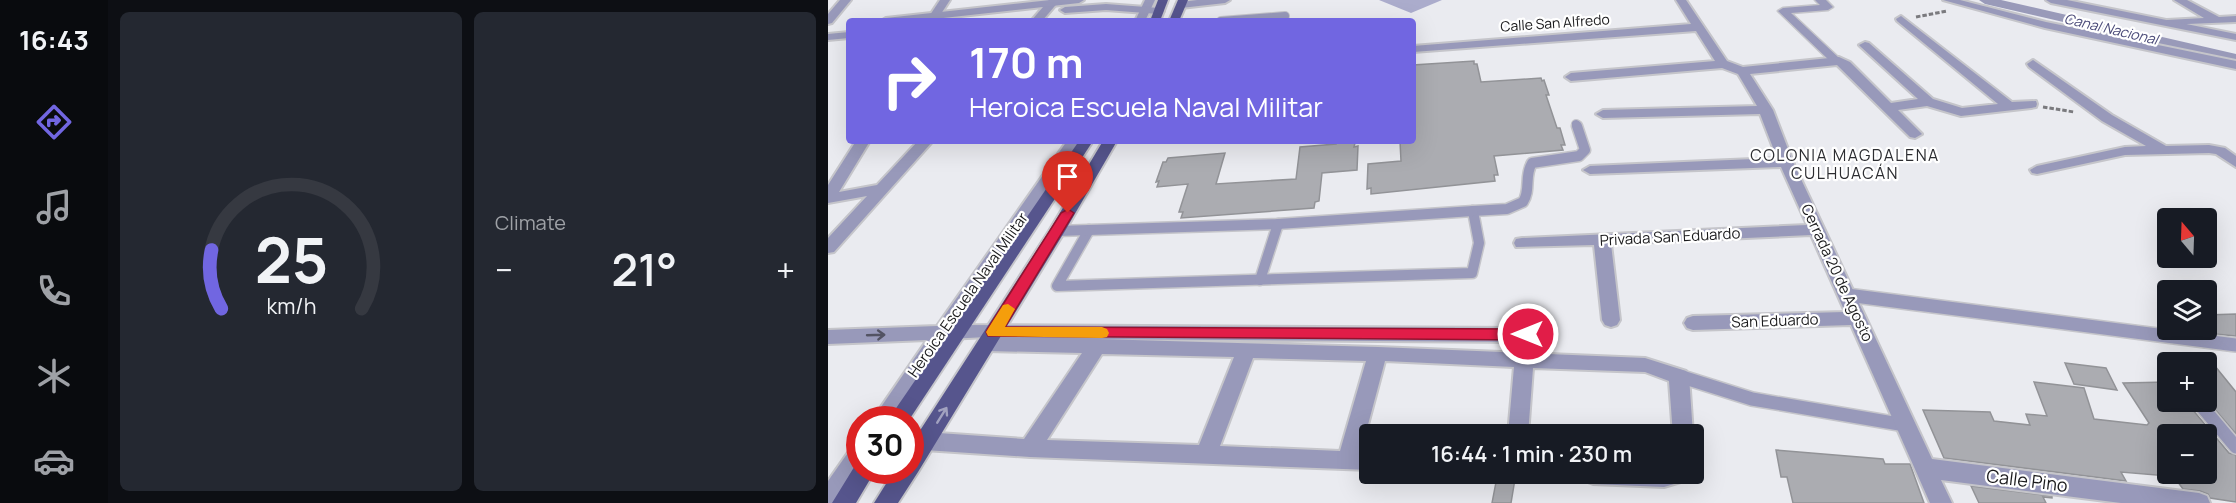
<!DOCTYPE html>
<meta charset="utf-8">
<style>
body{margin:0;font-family:Manrope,sans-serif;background:#242831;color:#f1f3f6;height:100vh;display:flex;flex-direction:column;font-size:22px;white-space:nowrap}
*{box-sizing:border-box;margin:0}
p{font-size:20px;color:#9ea1a6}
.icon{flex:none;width:33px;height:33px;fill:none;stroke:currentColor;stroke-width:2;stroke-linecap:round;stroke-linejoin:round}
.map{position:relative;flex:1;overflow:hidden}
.sheet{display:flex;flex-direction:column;gap:12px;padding:12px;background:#0d0f14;width:720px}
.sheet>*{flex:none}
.guide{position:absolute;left:18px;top:18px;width:570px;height:126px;border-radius:6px;box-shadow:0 6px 24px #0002;background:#7166e1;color:#fff;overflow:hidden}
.needle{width:39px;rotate:341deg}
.buttons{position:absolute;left:1329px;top:208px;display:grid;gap:12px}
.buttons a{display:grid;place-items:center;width:60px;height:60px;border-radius:6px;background:#171b24;box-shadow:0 6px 24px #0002;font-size:30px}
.speed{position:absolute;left:18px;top:406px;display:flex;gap:12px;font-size:30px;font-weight:700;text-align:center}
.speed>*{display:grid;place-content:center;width:78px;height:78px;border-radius:50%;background:#171b24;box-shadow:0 6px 24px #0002;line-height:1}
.speed .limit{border:9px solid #d22;background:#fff;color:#111}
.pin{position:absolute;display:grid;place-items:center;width:51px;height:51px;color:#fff;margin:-62px -26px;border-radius:50% 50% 50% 0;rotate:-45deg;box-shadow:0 0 6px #0007}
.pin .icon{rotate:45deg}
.me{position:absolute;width:66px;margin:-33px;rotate:270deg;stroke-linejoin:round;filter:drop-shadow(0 0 4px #0008)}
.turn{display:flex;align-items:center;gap:21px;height:126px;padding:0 24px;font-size:27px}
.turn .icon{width:78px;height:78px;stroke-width:2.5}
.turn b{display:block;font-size:42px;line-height:51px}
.big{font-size:45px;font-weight:600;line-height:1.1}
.sheet .card{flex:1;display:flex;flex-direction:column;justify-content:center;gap:9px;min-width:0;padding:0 21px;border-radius:9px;background:#242831}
.sheet .dial{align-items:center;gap:0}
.dial svg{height:156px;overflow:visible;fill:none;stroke:#363941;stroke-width:7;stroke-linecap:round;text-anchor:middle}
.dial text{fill:#f1f3f6;stroke:none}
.heat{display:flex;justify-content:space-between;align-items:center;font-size:33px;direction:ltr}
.sheet .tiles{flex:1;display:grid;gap:12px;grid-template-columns:repeat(2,1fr)}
.trip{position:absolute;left:531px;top:424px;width:345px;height:60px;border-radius:6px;background:#171b24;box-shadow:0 6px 24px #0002;font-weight:600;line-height:60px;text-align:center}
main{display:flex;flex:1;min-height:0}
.tabs{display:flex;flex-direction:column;width:108px;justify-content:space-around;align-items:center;background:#090b0e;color:#9ea1a6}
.tabs .icon{width:42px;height:42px}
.tabs .active{color:#7166e1}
.tabs b{font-size:27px;color:#f1f3f6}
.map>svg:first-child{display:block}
.forest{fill:#abaccc}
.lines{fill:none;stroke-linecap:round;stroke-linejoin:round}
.canal{fill:#999ab9;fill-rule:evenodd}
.building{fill:#abacb1;stroke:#929397;stroke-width:1.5}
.service-far2-casing{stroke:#c5c5ca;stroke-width:10}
.service-far1-casing{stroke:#c5c5ca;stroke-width:13}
.service-casing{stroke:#c5c5ca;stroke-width:16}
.pedestrian-casing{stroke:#c5c5ca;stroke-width:3}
.minor-casing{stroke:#c5c5ca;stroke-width:4}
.tertiary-casing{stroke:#c5c5ca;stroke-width:4}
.primary-casing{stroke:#c5c5ca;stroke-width:4}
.path{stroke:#7a7a7e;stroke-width:3;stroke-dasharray:4.5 2;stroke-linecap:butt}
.service-far2{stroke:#9899ba;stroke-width:8}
.service-far1{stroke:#9899ba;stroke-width:10}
.service{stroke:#9899ba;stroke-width:13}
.pedestrian{fill:#9899ba;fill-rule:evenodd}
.minor{fill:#9899ba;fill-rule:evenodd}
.tertiary{fill:#9899ba;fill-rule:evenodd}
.primary{fill:#56558d;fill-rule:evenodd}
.oneway{stroke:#535363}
.oneway2{stroke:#a2a2c0}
.route{fill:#e11d48;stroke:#92132f;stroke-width:1.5}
.slow{fill:#f59e0b}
.labels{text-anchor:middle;stroke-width:4.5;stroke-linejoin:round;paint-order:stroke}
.far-street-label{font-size:14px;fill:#1a1a1c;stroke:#fff}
.far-water-label{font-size:14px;font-style:italic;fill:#4a4a78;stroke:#fff}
.street-label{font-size:15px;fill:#1a1a1c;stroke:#fff}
.neighbourhood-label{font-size:16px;letter-spacing:1.5px;fill:#2c2d31;stroke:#fff}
.near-street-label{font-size:18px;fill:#1a1a1c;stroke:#fff}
</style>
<main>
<nav class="tabs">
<b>16:43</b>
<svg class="icon active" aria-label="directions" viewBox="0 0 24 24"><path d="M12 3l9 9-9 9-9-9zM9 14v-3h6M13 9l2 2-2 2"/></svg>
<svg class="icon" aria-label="music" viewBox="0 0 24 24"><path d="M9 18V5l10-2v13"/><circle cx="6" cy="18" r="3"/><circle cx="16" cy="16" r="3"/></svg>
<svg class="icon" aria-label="phone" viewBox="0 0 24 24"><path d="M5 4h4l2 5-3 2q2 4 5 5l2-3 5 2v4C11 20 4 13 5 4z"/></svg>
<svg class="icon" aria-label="climate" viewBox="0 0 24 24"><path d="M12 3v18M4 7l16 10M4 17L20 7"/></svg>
<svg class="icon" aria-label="car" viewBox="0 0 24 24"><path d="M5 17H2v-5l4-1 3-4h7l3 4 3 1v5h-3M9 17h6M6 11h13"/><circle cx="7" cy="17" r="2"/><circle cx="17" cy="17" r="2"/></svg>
</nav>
<section class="sheet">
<div class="tiles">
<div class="card dial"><svg viewBox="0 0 100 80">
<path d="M14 69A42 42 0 1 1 86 69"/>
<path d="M14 69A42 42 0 0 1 9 39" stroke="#7166e1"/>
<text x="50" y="56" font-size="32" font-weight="700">25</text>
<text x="50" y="72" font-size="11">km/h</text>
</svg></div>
<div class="card"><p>Climate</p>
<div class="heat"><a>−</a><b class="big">21°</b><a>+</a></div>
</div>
</div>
</section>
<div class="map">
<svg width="1408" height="503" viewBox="0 0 1408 503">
<rect width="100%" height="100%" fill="#eaebf0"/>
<!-- forest -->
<path class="forest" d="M551 0H614L583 13Z"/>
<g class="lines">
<!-- canal -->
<path class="canal" d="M1151 0H1173L1408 54V62L1157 4Z"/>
</g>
<!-- building -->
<g class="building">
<path d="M646 61V64H649L653 82 713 78 714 81 716 80 721 95H718L729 128H732L737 145H733L735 150 666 156 670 175H666L667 181 543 194V188L539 189 540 164 573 161 572 141H585V65Z"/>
<path d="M508 141H523L522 143H527L526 147 530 146 529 170 494 173 491 201 487 202 486 208 353 218 355 212H351L360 184 329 187 331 181 328 182 335 162H338L340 158 397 153 388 184 468 179 472 147 508 144Z"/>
<path d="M1408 314V336L1387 334 1378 325V315Z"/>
<path d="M1378 355 1408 392V434L1378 399Z"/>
<path d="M1237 363 1278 368 1289 390 1246 384Z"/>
<path d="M1206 382 1256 388 1266 419 1319 425 1321 423 1295 383 1340 382V402H1363L1364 409 1401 453 1408 455V502L1382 498 1380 494 1372 491 1355 489 1344 474H1378V435H1340V476L1293 472 1298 481 1116 458 1095 410 1162 412 1166 421 1202 425 1198 414 1219 416Z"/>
<path d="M948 450 1055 459 1057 464H1082L1096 503H965L959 477H953Z"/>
<path d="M669 477 687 479 683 503H664Z"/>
<path d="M1143 486 1224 496V498L1215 497 1218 503H1151Z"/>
</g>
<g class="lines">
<!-- service-far2 casing -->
<g class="service-far2-casing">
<g id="service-far2">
<path d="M393 21 457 16"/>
<path d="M748 124 749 127"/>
</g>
</g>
<!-- service-far1 casing -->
<g class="service-far1-casing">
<g id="service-far1">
<path d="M261 230 229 286 644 273 651 243 645 211 679 209 695 202C703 190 696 176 704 163L751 156 757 150 749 126"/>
<path d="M229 231 450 224 645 211"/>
<path d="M432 280 450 224"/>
</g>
</g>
<!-- service casing -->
<g class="service-casing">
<g id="service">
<path d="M1019 295 1408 345"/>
<path d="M851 376 924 399 1077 425"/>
<path d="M1371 403 1408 447"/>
</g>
</g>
<!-- pedestrian casing -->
<g class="pedestrian-casing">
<path id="pedestrian" d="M987 0H998L1005 7 1000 10 963 13 1011 58V62H1003L950 11 955 8 992 5Z"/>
</g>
<!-- minor casing -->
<g class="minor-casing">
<g id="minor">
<path d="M12 0H23L4 23 0 24V14Z"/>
<path d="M112 0H122L111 17H103L102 15Z"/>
<path d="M221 0H232L214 21H203Z"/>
<path d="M317 0H327L317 21H307Z"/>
<path d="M369 0H402L397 3 353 8 348 5 353 2Z"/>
<path d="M848 0H858L899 61 915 67 1011 57 1022 62 1063 103 1090 99 1033 47 1031 45 1037 42 1041 43 1105 99 1134 108 1170 104 1069 21 1068 19 1073 16 1184 102 1208 101 1209 104 1208 107 1203 108 1133 116 1099 106 1070 110 1094 134 1087 138 1082 137 1009 65 922 74 945 110 965 162 1104 459 1371 493 1379 496 1382 503H1293L1113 480 1124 503H1102L1023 325 865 330 859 328 856 323 859 318 865 316 1017 312 983 235 783 244 792 320 789 325 783 327 777 325 774 320 766 245 688 247 686 243 688 239 694 238 979 225 953 167 762 174 755 170 762 166 949 158 932 114 775 118 768 114 775 110 929 106 910 74 894 68 743 81 737 77 743 73 887 61 868 31 585 52V46L863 24Z"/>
<path d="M1115 0H1132L1218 22 1408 61V69L1217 28Z"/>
<path d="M1346 0H1359L1391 17 1408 16V22L1335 25V21L1339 20 1376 18Z"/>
<path d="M1205 60 1284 115 1338 146 1381 145 1397 148 1408 156V167L1388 154 1381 153 1297 155 1209 174 1204 173 1202 170 1209 166 1297 147 1318 146 1274 121 1201 67 1199 64Z"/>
<path d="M28 141H42L11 192 49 185 90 141H105L6 252 0 253V238L39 196 0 203V185Z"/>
<path d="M239 141H253L129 325 700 328 707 330 709 335 707 340 700 342 270 339 550 347 817 358 858 371 861 376 865 435H845L841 381 817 372 705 368 700 435H680L686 367 557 361 533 451 542 452V470L202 457 82 449V431L196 439 254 353 159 351 152 349 150 344 152 339 159 337 120 339 65 420H44L99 340 0 344V330L109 326ZM274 354 406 357 371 445 219 440ZM425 358 538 361 512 451 392 446Z"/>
<path d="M32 444V471L10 503H0V481L24 447Z"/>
<path d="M754 474H859L856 481 836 487 765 484 757 481Z"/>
</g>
</g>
<!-- tertiary casing -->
<g class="tertiary-casing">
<g id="tertiary">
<path d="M222 0H256L251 3 88 21H53L58 18Z"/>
<path d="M1218 0H1239L1408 34V40L1223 3Z"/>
<path d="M278 4 331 8 336 11 331 14 278 10 237 13 232 10 237 7Z"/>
<path d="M21 32V38L0 40V34Z"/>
</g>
</g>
<!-- primary casing -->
<g class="primary-casing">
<g id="primary">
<path d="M330 0H340L332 21H322Z"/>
<path d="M350 0H360L351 21H341Z"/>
<path d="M251 141H265L81 420H60Z"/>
<path d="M275 141H289L237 231 90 472 70 503H46L66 471H82V446L221 231Z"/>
<path d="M32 463V471H47L28 503H4L28 464Z"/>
</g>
</g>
<!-- path -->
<g class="path">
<path d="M1088 17 1119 11"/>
<path d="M1215 107 1246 112"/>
</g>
<!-- service-far2 -->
<use href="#service-far2" class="service-far2"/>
<!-- service-far1 -->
<use href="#service-far1" class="service-far1"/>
<!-- service -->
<use href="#service" class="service"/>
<!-- pedestrian -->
<use href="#pedestrian" class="pedestrian"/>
<!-- minor -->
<use href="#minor" class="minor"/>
<!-- tertiary -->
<use href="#tertiary" class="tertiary"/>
<!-- primary -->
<use href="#primary" class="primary"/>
</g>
<!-- one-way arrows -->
<defs><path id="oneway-shaft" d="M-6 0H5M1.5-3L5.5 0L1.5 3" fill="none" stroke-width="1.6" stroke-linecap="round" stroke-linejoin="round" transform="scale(1.5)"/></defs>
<use class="oneway" href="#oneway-shaft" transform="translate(48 335) rotate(-2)"/>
<use class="oneway2" href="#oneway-shaft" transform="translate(114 415) rotate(-58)"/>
<!-- route -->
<path class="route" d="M240 209 246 213 177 327 700 329 705 331 708 334 705 338 700 340 160 336 158 332 160 328 233 213Z"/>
<!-- slow -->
<path class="slow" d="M180 304 187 309 177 327H274L279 329 281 333 279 337 274 338 160 336 158 332 175 305Z"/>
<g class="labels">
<!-- far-street labels -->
<g class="far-street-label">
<text transform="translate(727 23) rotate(-4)" y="5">Calle San Alfredo</text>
</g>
<!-- far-water labels -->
<g class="far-water-label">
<text transform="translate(1283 29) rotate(13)" y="5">Canal Nacional</text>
</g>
<!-- street labels -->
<g class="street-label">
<text transform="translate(842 237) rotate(-3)" y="5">Privada San Eduardo</text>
<text transform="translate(1009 273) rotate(65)" y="5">Cerrada 20 de Agosto</text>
<text transform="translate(140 295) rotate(-55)" y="5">Heroica Escuela Naval Militar</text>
<text transform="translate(947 321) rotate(-2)" y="5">San Eduardo</text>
</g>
<!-- neighbourhood labels -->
<g class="neighbourhood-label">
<text x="1017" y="161">COLONIA MAGDALENA<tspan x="1017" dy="18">CULHUACÁN</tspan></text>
</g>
<!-- near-street labels -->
<g class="near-street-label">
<text transform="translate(1199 481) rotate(7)" y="6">Calle Pino</text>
</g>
</g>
</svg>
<div class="buttons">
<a><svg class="needle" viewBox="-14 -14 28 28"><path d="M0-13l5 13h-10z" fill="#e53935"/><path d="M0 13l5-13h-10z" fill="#9ea1a6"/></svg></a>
<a><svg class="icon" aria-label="layers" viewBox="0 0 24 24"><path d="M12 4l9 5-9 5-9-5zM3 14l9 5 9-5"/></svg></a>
<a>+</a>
<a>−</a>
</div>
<div class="speed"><div class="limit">30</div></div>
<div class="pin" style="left:240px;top:213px;background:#d93025"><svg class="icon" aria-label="arrive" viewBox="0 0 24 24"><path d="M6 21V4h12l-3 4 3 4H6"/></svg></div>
<svg class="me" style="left:700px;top:334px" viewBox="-20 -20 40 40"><circle r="17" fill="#e11d48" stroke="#fff" stroke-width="3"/><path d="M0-11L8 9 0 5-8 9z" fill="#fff"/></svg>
<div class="trip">16:44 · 1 min · 230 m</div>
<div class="guide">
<div class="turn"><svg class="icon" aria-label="right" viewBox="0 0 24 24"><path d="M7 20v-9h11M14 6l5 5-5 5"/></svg><div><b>170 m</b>Heroica Escuela Naval Militar</div></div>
</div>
</div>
</main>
